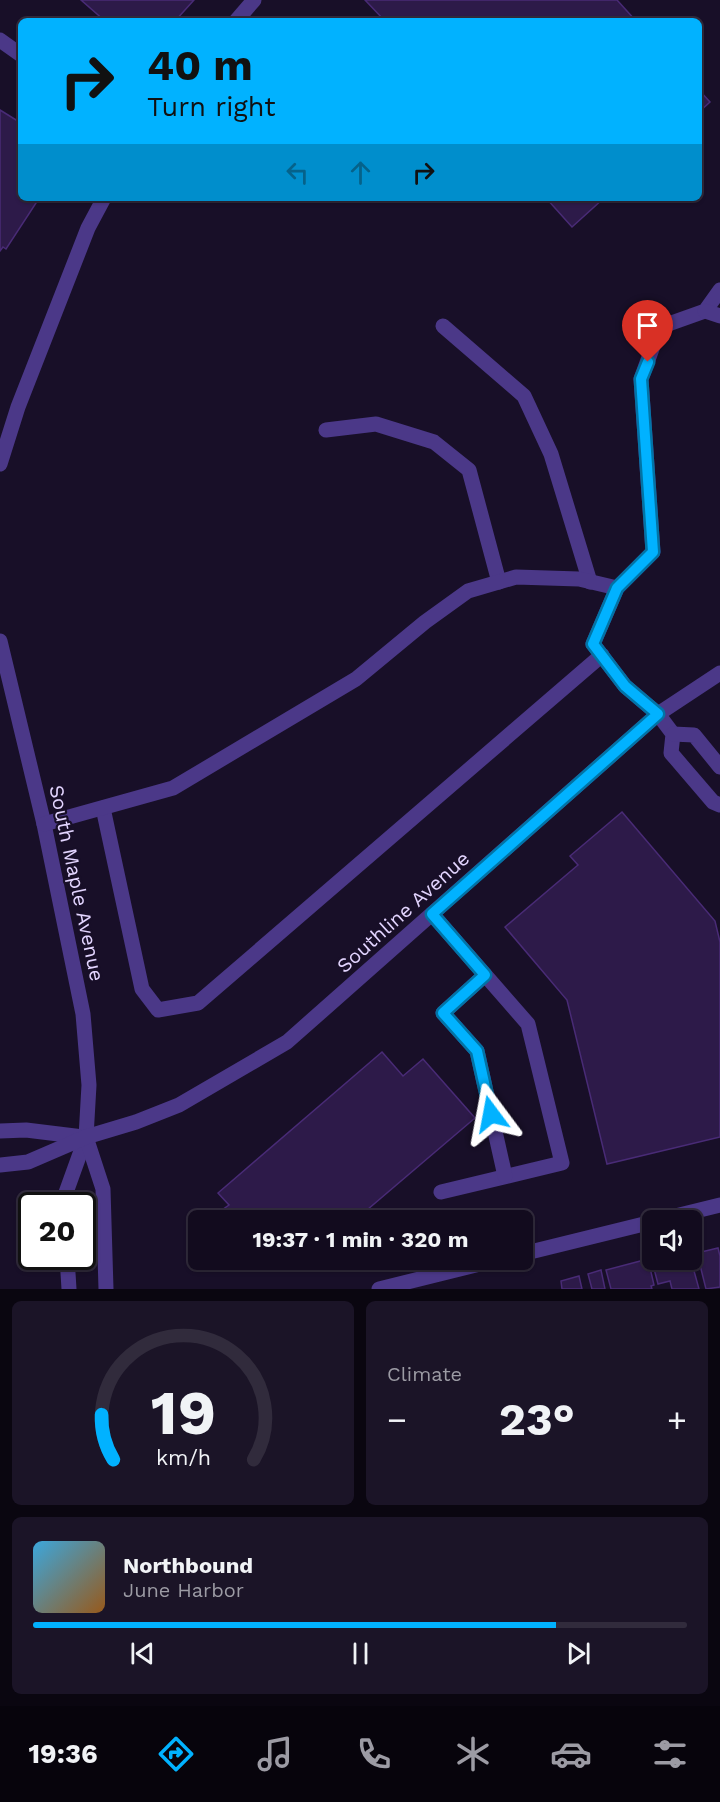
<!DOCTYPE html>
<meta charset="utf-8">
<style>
body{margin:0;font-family:"Work Sans",sans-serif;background:#1b1427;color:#f1f3f6;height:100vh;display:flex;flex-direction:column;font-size:22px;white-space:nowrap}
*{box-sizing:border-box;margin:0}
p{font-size:20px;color:#9c9ba4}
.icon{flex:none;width:33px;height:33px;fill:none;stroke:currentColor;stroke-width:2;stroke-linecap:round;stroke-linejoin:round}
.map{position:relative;height:1289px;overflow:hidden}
.side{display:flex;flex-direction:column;gap:12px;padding:12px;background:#0a0610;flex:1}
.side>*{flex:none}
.hud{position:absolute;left:18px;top:18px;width:684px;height:183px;border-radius:9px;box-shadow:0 2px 4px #0004,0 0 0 2px #312b3c;background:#01b2ff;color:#111;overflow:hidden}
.buttons{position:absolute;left:642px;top:1210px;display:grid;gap:12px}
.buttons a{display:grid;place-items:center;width:60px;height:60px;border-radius:9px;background:#120b1e;box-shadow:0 2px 4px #0004,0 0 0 2px #312b3c;font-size:30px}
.speed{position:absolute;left:18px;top:1192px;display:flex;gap:12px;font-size:30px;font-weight:700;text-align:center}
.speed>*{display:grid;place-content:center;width:78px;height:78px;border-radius:50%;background:#120b1e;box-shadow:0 2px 4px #0004,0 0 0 2px #312b3c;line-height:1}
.speed .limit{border:3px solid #111;border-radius:9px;background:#fff;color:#111}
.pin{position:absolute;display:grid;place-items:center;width:51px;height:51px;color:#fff;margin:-62px -26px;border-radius:50% 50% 50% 0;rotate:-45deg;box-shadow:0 0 6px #0007}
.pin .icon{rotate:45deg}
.me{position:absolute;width:66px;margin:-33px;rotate:347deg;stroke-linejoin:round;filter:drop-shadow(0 0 4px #0008)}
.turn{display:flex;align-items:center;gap:21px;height:126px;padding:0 30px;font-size:27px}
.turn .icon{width:78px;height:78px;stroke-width:2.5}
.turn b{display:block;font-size:42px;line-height:51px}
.lanes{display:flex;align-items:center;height:57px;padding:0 30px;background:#0003;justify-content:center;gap:30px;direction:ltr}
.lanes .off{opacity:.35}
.big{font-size:45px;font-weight:700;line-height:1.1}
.side .widget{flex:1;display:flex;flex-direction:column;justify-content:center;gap:9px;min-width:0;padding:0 21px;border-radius:9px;background:#1b1427}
.side .dial{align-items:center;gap:0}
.dial svg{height:156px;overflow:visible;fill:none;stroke:#312b3c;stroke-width:7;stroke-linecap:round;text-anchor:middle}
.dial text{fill:#f1f3f6;stroke:none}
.song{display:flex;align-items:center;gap:18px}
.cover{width:72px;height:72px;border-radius:9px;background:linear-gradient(135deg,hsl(200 70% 55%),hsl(30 70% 35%))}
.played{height:6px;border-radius:3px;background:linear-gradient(90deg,#01b2ff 80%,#312b3c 80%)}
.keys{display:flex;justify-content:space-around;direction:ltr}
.heat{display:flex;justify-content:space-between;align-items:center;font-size:33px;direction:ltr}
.side .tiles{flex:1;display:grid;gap:12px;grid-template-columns:1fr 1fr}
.widget:last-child{grid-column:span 2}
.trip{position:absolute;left:188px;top:1210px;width:345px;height:60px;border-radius:9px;background:#120b1e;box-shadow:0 2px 4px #0004,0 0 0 2px #312b3c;font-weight:700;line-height:60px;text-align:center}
.menu{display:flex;height:96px;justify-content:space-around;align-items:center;background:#07040c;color:#9c9ba4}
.menu .icon{width:42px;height:42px}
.menu .current{color:#01b2ff}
.menu b{font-size:27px;color:#f1f3f6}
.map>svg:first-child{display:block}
.building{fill:#2d1a49;stroke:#492b76;stroke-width:1.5}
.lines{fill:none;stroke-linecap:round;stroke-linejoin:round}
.minor{stroke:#4b3888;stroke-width:15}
.route-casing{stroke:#0174a6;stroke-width:15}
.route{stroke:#01b2ff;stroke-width:10}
.labels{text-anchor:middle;stroke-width:4.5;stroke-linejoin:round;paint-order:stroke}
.street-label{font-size:20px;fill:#e3d5ff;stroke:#180f28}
</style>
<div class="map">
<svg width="720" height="1289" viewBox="0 0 720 1289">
<rect width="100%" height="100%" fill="#180f28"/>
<!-- building -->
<g class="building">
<path d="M81 0H194L175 21H105Z"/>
<path d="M365 0H617L636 21H385Z"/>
<path d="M699 90 710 102 699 112Z"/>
<path d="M0 110 21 123V198H35L38 200 6 249 3 247 0 251Z"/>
<path d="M546 198H604L572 227Z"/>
<path d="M622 812 715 921 720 942V1137L607 1164 567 1000 505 927 578 865 570 856Z"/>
<path d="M382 1052 403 1076 423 1059 475 1118 354 1221H231L222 1210 229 1205 218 1193Z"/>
<path d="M718 1248 720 1256V1287L706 1289 697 1253Z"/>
<path d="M648 1259 654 1285 651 1286 652 1289H611L606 1270Z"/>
<path d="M668 1260 669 1264 691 1260 699 1289H672L670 1281 658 1284 652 1261Z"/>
<path d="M601 1270 605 1289H591H592L588 1274Z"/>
<path d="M579 1276 582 1289H562L561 1281Z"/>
</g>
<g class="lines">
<!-- minor -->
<g class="minor">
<path d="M236 21 254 0"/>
<path d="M0 40 21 55"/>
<path d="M720 290 705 311 660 327 641 379 653 552 617 588 593 644 625 686 658 714 673 734 671 753 713 802 720 805"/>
<path d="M705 311 720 316"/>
<path d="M443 326 524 396 551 454 590 582"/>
<path d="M326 430 376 424 434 442 469 470 499 582"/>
<path d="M0 464 18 407 88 228 104 198"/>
<path d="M0 641 44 824 83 1014 89 1085 86 1137 64 1198V1206"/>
<path d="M673 734 694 735 720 767"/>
<path d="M103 808 142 989 158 1010 198 1003 602 655"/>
<path d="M44 824 173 788 356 679 425 622 468 591 516 577 579 579 617 588"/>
<path d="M432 914 528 1024 562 1163 441 1192"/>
<path d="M485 975 443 1013 477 1051 505 1176"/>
<path d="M0 1131 26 1130 83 1137"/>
<path d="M86 1137 103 1189 106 1289"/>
<path d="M0 1165 28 1162 86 1137 136 1122 179 1105 287 1042 658 714 720 673"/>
<path d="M655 1221 720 1205"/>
<path d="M522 1254 652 1222"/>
<path d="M67 1257 69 1289"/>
<path d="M379 1289 496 1260"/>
</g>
</g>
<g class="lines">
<!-- route casing -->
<g class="route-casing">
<path id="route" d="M491 1114 477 1051 443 1013 485 975 432 914 658 714 625 686 593 644 617 588 653 552 641 379 648 362"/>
</g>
<!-- route -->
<use href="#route" class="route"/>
</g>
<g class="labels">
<!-- street labels -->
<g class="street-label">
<text transform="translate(77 883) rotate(78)" y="7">South Maple Avenue</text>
<text transform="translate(403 912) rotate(-42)" y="7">Southline Avenue</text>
</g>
</g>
</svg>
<div class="buttons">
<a><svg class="icon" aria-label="sound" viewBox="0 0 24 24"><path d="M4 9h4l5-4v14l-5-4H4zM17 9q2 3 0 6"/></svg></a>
</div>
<div class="speed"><div class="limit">20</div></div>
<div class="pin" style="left:648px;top:362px;background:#d93025"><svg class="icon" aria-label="arrive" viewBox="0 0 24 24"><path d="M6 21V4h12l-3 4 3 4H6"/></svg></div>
<svg class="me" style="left:491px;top:1114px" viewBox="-20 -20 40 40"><path d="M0-17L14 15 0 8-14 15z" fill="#01b2ff" stroke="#fff" stroke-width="4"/></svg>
<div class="trip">19:37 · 1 min · 320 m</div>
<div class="hud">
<div class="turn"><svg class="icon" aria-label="right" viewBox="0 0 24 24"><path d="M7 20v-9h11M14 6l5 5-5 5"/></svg><div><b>40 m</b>Turn right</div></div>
<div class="lanes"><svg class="icon off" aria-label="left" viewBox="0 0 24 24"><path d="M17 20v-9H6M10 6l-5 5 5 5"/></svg><svg class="icon off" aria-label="ahead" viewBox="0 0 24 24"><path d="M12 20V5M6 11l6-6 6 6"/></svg><svg class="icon" aria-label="right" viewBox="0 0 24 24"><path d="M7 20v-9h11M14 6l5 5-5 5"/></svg></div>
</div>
</div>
<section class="side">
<div class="tiles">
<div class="widget dial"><svg viewBox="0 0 100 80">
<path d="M14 69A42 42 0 1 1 86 69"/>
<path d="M14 69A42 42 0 0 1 8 46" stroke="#01b2ff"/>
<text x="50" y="56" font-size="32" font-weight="700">19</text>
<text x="50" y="72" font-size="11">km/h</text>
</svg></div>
<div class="widget"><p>Climate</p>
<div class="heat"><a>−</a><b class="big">23°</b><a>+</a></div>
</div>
<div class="widget">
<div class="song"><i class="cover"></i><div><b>Northbound</b><p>June Harbor</p></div></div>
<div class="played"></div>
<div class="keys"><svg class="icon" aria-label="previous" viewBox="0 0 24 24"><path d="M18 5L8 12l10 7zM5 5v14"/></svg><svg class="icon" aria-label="pause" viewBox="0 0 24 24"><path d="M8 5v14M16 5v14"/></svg><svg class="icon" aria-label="next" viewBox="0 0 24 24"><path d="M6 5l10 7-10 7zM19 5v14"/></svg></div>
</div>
</div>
</section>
<nav class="menu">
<b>19:36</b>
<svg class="icon current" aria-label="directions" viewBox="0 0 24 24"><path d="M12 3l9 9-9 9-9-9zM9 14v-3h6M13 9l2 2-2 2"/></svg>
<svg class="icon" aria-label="music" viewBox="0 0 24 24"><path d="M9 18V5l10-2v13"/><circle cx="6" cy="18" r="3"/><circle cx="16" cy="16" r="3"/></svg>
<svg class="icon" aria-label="phone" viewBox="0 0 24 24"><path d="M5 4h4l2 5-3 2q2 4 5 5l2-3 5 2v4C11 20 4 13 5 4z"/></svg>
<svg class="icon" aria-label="climate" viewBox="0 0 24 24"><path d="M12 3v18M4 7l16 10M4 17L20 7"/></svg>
<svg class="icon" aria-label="car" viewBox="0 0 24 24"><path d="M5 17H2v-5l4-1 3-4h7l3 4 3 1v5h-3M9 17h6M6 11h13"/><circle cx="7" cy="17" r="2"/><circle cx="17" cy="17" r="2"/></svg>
<svg class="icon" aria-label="filters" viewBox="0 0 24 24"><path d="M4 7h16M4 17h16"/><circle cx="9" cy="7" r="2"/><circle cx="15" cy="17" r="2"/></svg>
</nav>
